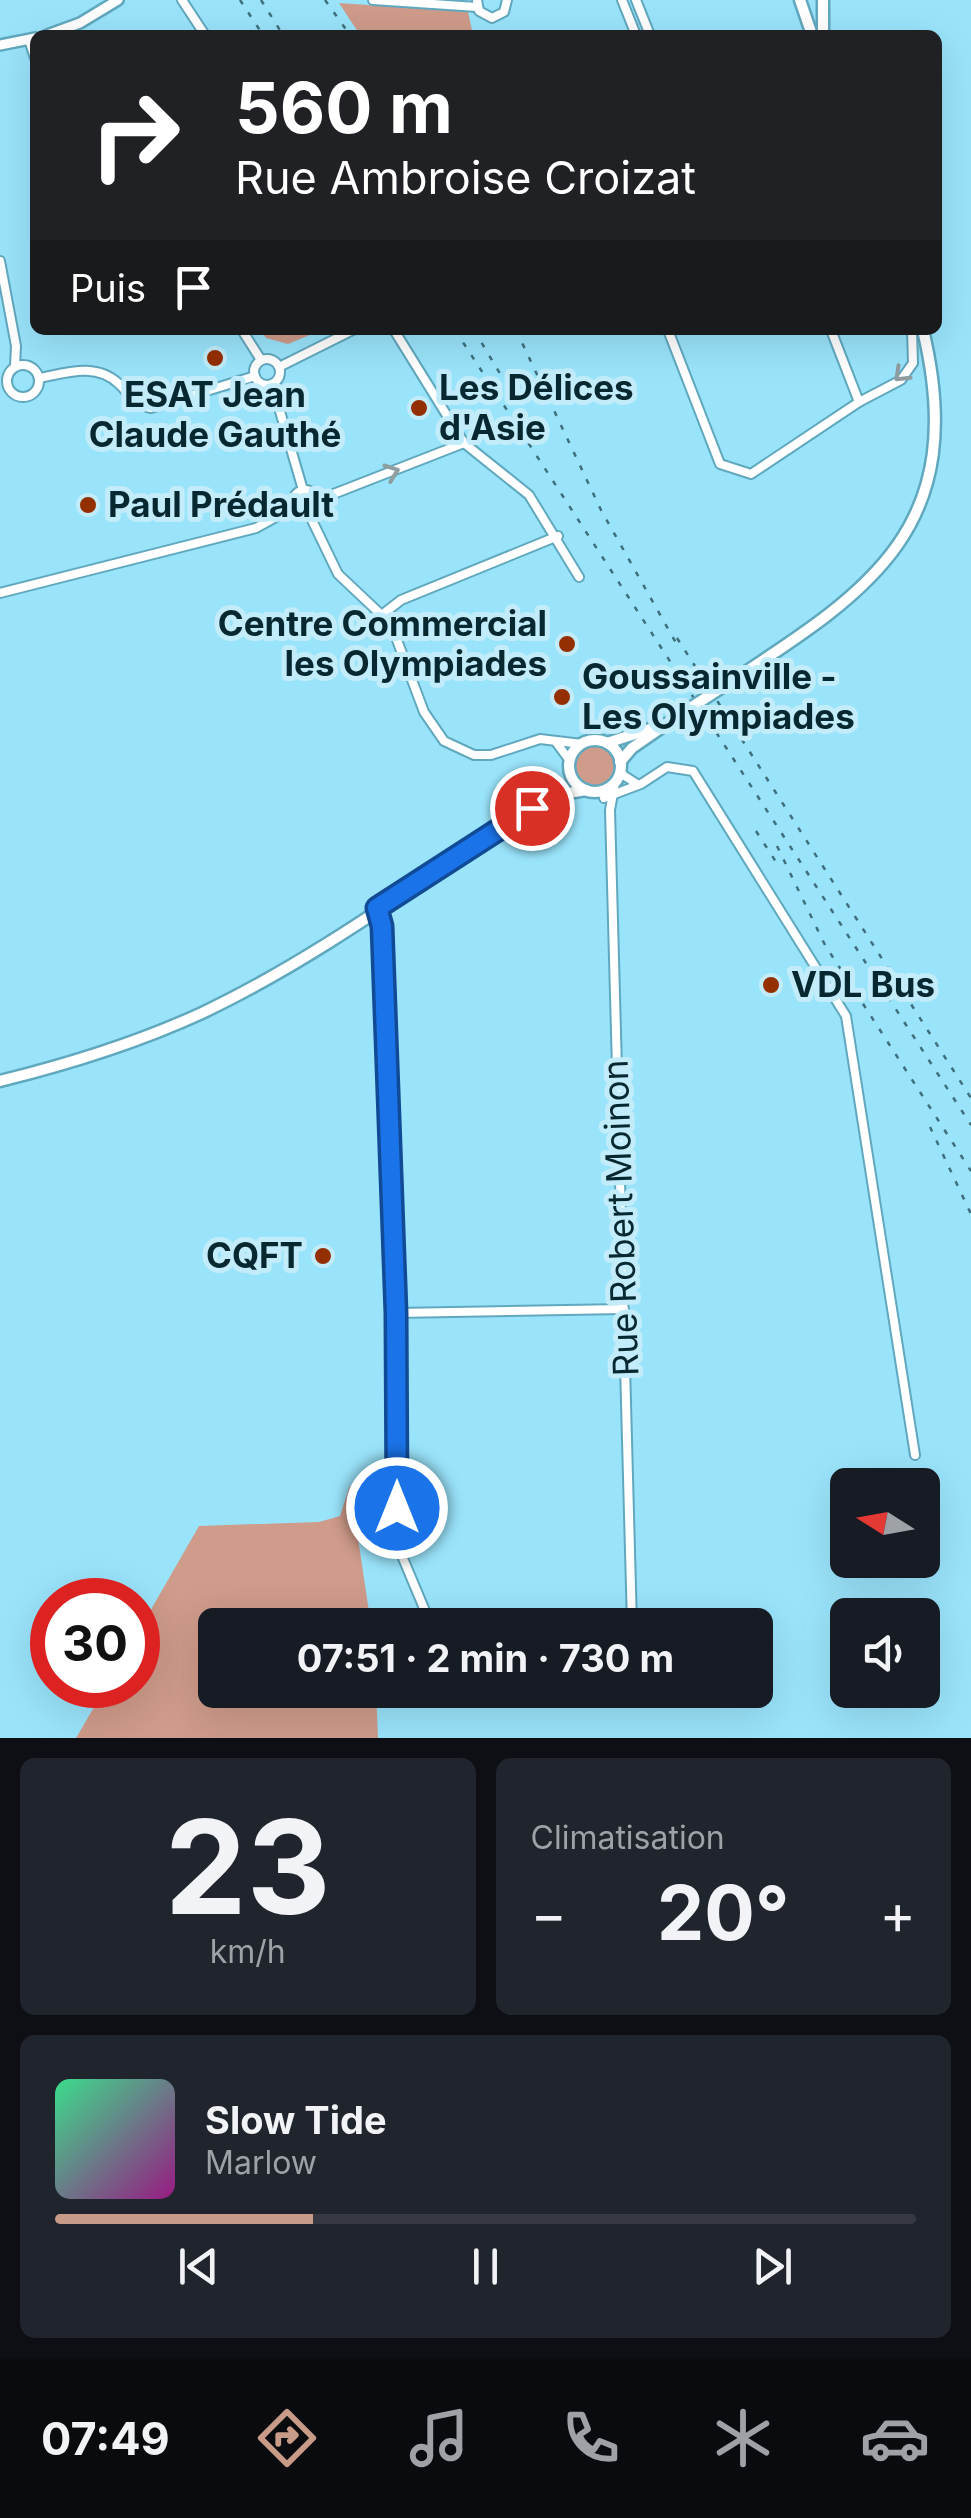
<!DOCTYPE html>
<html lang="fr">
<meta charset="utf-8">
<style>
body{margin:0;font-family:Inter,sans-serif;background:#20242c;color:#f1f3f6;height:100vh;display:flex;flex-direction:column;font-size:38px;white-space:nowrap}
*{box-sizing:border-box;margin:0}
p{font-size:32px;color:#9ea1a6}
.icon{flex:none;width:55px;height:55px;fill:none;stroke:currentColor;stroke-width:2;stroke-linecap:round;stroke-linejoin:round}
.map{position:relative;height:1738px;overflow:hidden}
.sheet{display:flex;flex-direction:column;gap:20px;padding:20px;background:#0d0f14;flex:1}
.sheet>*{flex:none}
.top-card{position:absolute;left:30px;top:30px;width:912px;height:305px;border-radius:15px;box-shadow:0 10px 40px #0002;background:#202124;color:#fff;overflow:hidden}
.needle{width:65px;rotate:281deg}
.buttons{position:absolute;left:830px;top:1468px;display:grid;gap:20px}
.buttons a{display:grid;place-items:center;width:110px;height:110px;border-radius:15px;background:#171b24;box-shadow:0 10px 40px #0002;font-size:50px}
.speed{position:absolute;left:30px;top:1578px;display:flex;gap:20px;font-size:50px;font-weight:700;text-align:center}
.speed>*{display:grid;place-content:center;width:130px;height:130px;border-radius:50%;background:#171b24;box-shadow:0 10px 40px #0002;line-height:1}
.speed .limit{border:15px solid #d22;background:#fff;color:#111}
.pin{position:absolute;display:grid;place-items:center;width:85px;height:85px;color:#fff;margin:-42px;border:5px solid #fff;border-radius:50%;box-shadow:0 2px 10px #0007}
.me{position:absolute;width:110px;margin:-55px;rotate:0deg;stroke-linejoin:round;filter:drop-shadow(0 0 8px #0008)}
.turn{display:flex;align-items:center;gap:35px;height:210px;padding:0 40px;font-size:45px}
.turn .icon{width:130px;height:130px;stroke-width:2.5}
.turn b{display:block;font-size:70px;line-height:85px}
.then{display:flex;align-items:center;height:95px;padding:0 40px;background:#0003;gap:20px;font-size:38px}
.big{font-size:75px;font-weight:700;line-height:1.1}
.sheet .widget{flex:1;display:flex;flex-direction:column;justify-content:center;gap:15px;min-width:0;padding:0 35px;border-radius:15px;background:#20242c}
.sheet .dial{align-items:center;gap:0}
.dial b{font-size:130px;line-height:1}
.song{display:flex;align-items:center;gap:30px}
.cover{width:120px;height:120px;border-radius:15px;background:linear-gradient(135deg,hsl(150 70% 55%),hsl(310 70% 35%))}
.played{height:10px;border-radius:5px;background:linear-gradient(90deg,#c79b88 30%,#363941 30%)}
.keys{display:flex;justify-content:space-around;direction:ltr}
.heat{display:flex;justify-content:space-between;align-items:center;font-size:55px;direction:ltr}
.sheet .tiles{flex:1;display:grid;gap:20px;grid-template-columns:1fr 1fr}
.widget:last-child{grid-column:span 2}
.trip{position:absolute;left:198px;top:1608px;width:575px;height:100px;border-radius:15px;background:#171b24;box-shadow:0 10px 40px #0002;font-weight:700;line-height:100px;text-align:center}
.tab-bar{display:flex;height:160px;justify-content:space-around;align-items:center;background:#090b0e;color:#9ea1a6}
.tab-bar .icon{width:70px;height:70px}
.tab-bar .active{color:#c79b88}
.tab-bar b{font-size:45px;color:#f1f3f6}
.map>svg:first-child{display:block}
.green{fill:#cf9b8a}
.lines{fill:none;stroke-linecap:round;stroke-linejoin:round}
.minor-casing{stroke:#60a8be;stroke-width:12}
.tertiary-casing{stroke:#60a8be;stroke-width:14}
.secondary-casing{stroke:#60a8be;stroke-width:15}
.minor{stroke:#fff;stroke-width:8}
.tertiary{stroke:#fff;stroke-width:9}
.secondary{stroke:#fff;stroke-width:10}
.rail{stroke:#3f6f7d;stroke-width:2.5;stroke-dasharray:5 10;stroke-linecap:butt}
.secondary-bridge-casing{stroke:#60a8be;stroke-width:15;stroke-linecap:butt}
.secondary-bridge{stroke:#fff;stroke-width:10}
.oneway{stroke:#909ea2}
.route-casing{stroke:#114b97;stroke-width:25}
.route{stroke:#1a73e8;stroke-width:18}
.poi-dot{fill:#942f01;stroke:#c2ecfa;stroke-width:4}
.labels{text-anchor:middle;stroke-width:10;stroke-linejoin:round;paint-order:stroke}
.poi-label{font-size:35px;font-weight:bold;fill:#082831;stroke:#c2ecfa;text-anchor:start}
.street-label{font-size:35px;fill:#082831;stroke:#c2ecfa}
</style>
<div class="map">
<svg width="971" height="1738" viewBox="0 0 971 1738">
<rect width="100%" height="100%" fill="#9ae4fb"/>
<!-- green -->
<g class="green">
<path d="M339 3 468 12 473 35H360Z"/>
<path d="M261 330H322L288 344 266 338Z"/>
<circle cx="596" cy="767" r="22"/>
<path d="M350 1485 371 1625H215V1690H376L378 1738H76L107 1685H138V1632L199 1526 319 1522 340 1516Z"/>
</g>
<g class="lines">
<!-- minor casing -->
<g class="minor-casing">
<g id="minor">
<path d="M182 0 205 35"/>
<path d="M373 0 477 7"/>
<path d="M477 0 479 11 492 18 504 12 507 0"/>
<path d="M622 0 636 35"/>
<path d="M636 0 650 35"/>
<path d="M29 40 35 58"/>
<path d="M0 261 16 346 15 366"/>
<path d="M242 330 261 360"/>
<path d="M394 330 464 443 529 495 579 577"/>
<path d="M668 330 720 464 751 474 859 402 901 380 913 363 912 330"/>
<path d="M831 330 859 402"/>
<circle cx="267" cy="372" r="13"/>
<circle cx="23" cy="381" r="16"/>
<path d="M279 367 353 330"/>
<path d="M39 378C66 373 96 362 119 384 130 395 135 405 151 408L255 376"/>
<path d="M272 384 303 490"/>
<circle cx="305" cy="502" r="12"/>
<path d="M318 500 464 443"/>
<path d="M309 514 338 574 391 624 424 712 444 741 474 755H491L540 739 582 744"/>
<path d="M0 593 256 528 294 507"/>
<path d="M383 614 401 600 558 536"/>
<path d="M556 742 570 761"/>
<path d="M620 773 637 784"/>
<path d="M615 782 610 810 632 1625"/>
<path d="M604 798 641 784 667 767 693 771 846 1016 915 1455"/>
<path d="M377 908 382 926 396 1313 397 1544 431 1625"/>
<path d="M396 1313 624 1309"/>
</g>
</g>
<!-- tertiary casing -->
<g class="tertiary-casing">
<g id="tertiary">
<path d="M47 35 80 23 118 0"/>
<path d="M0 45 35 38"/>
</g>
</g>
<!-- secondary casing -->
<g class="secondary-casing">
<g id="secondary">
<path d="M800 0 812 35"/>
<path d="M823 35V0"/>
<path d="M724 686C868 592 971 530 923 330"/>
<circle cx="595" cy="766" r="26"/>
<path d="M607 743 653 728"/>
<path d="M620 762 632 748 684 712"/>
<path d="M0 1081C69 1064 137 1043 202 1013 318 958 424 878 531 808L557 795 586 790"/>
</g>
</g>
<!-- minor -->
<use href="#minor" class="minor"/>
<!-- tertiary -->
<use href="#tertiary" class="tertiary"/>
<!-- secondary -->
<use href="#secondary" class="secondary"/>
<!-- rail -->
<g class="rail">
<path d="M240 0 263 35"/>
<path d="M261 0 283 35"/>
<path d="M325 0 350 35"/>
<path d="M455 330 971 1125"/>
<path d="M474 330 502 377"/>
<path d="M516 330 601 510 680 650"/>
<path d="M677 638 971 1098"/>
<path d="M756 831 778 865"/>
<path d="M777 846 825 945 971 1171"/>
<path d="M930 1127 971 1214"/>
</g>
<!-- secondary-bridge casing -->
<g class="secondary-bridge-casing">
<path id="secondary-bridge" d="M684 712 724 686"/>
</g>
<!-- secondary-bridge -->
<use href="#secondary-bridge" class="secondary-bridge"/>
</g>
<!-- one-way arrows -->
<defs><path id="oneway-chevron" d="M-2-3.5L2.5 0L-2 3.5" fill="none" stroke-width="1.6" stroke-linecap="round" stroke-linejoin="round" transform="scale(2.5)"/></defs>
<g class="oneway">
<use href="#oneway-chevron" transform="translate(901 375) rotate(136)"/>
<use href="#oneway-chevron" transform="translate(392 472) rotate(-20)"/>
</g>
<g class="lines">
<!-- route casing -->
<g class="route-casing">
<path id="route" d="M397 1508 396 1313 382 926 377 908 532 808"/>
</g>
<!-- route -->
<use href="#route" class="route"/>
</g>
<!-- markers -->
<g class="poi-dot">
<circle cx="215" cy="358" r="10"/>
<circle cx="419" cy="408" r="10"/>
<circle cx="88" cy="505" r="10"/>
<circle cx="567" cy="644" r="10"/>
<circle cx="562" cy="697" r="10"/>
<circle cx="771" cy="985" r="10"/>
<circle cx="323" cy="1256" r="10"/>
</g>
<g class="labels">
<!-- poi labels -->
<g class="poi-label">
<text x="439" y="400">Les Délices<tspan x="439" dy="40">d'Asie</tspan></text>
<text x="215" y="407" text-anchor="middle">ESAT Jean<tspan x="215" dy="40">Claude Gauthé</tspan></text>
<text x="108" y="517">Paul Prédault</text>
<text x="547" y="636" text-anchor="end">Centre Commercial<tspan x="547" dy="40">les Olympiades</tspan></text>
<text x="582" y="689">Goussainville -<tspan x="582" dy="40">Les Olympiades</tspan></text>
<text x="791" y="997">VDL Bus</text>
<text x="303" y="1268" text-anchor="end">CQFT</text>
</g>
<!-- street labels -->
<g class="street-label">
<text transform="translate(621 1218) rotate(-92)" y="12">Rue Robert Moinon</text>
</g>
</g>
</svg>
<div class="buttons">
<a><svg class="needle" viewBox="-14 -14 28 28"><path d="M0-13l5 13h-10z" fill="#e53935"/><path d="M0 13l5-13h-10z" fill="#9ea1a6"/></svg></a>
<a><svg class="icon" aria-label="sound" viewBox="0 0 24 24"><path d="M4 9h4l5-4v14l-5-4H4zM17 9q2 3 0 6"/></svg></a>
</div>
<div class="speed"><div class="limit">30</div></div>
<div class="pin" style="left:532px;top:808px;background:#d93025"><svg class="icon" aria-label="arrive" viewBox="0 0 24 24"><path d="M6 21V4h12l-3 4 3 4H6"/></svg></div>
<svg class="me" style="left:397px;top:1508px" viewBox="-20 -20 40 40"><circle r="17" fill="#1a73e8" stroke="#fff" stroke-width="3"/><path d="M0-11L8 9 0 5-8 9z" fill="#fff"/></svg>
<div class="trip">07:51 · 2 min · 730 m</div>
<div class="top-card">
<div class="turn"><svg class="icon" aria-label="right" viewBox="0 0 24 24"><path d="M7 20v-9h11M14 6l5 5-5 5"/></svg><div><b>560 m</b>Rue Ambroise Croizat</div></div>
<div class="then">Puis<svg class="icon" aria-label="arrive" viewBox="0 0 24 24"><path d="M6 21V4h12l-3 4 3 4H6"/></svg></div>
</div>
</div>
<section class="sheet">
<div class="tiles">
<div class="widget dial"><b>23</b><p>km/h</p></div>
<div class="widget"><p>Climatisation</p>
<div class="heat"><a>−</a><b class="big">20°</b><a>+</a></div>
</div>
<div class="widget">
<div class="song"><i class="cover"></i><div><b>Slow Tide</b><p>Marlow</p></div></div>
<div class="played"></div>
<div class="keys"><svg class="icon" aria-label="previous" viewBox="0 0 24 24"><path d="M18 5L8 12l10 7zM5 5v14"/></svg><svg class="icon" aria-label="pause" viewBox="0 0 24 24"><path d="M8 5v14M16 5v14"/></svg><svg class="icon" aria-label="next" viewBox="0 0 24 24"><path d="M6 5l10 7-10 7zM19 5v14"/></svg></div>
</div>
</div>
</section>
<nav class="tab-bar">
<b>07:49</b>
<svg class="icon active" aria-label="directions" viewBox="0 0 24 24"><path d="M12 3l9 9-9 9-9-9zM9 14v-3h6M13 9l2 2-2 2"/></svg>
<svg class="icon" aria-label="music" viewBox="0 0 24 24"><path d="M9 18V5l10-2v13"/><circle cx="6" cy="18" r="3"/><circle cx="16" cy="16" r="3"/></svg>
<svg class="icon" aria-label="phone" viewBox="0 0 24 24"><path d="M5 4h4l2 5-3 2q2 4 5 5l2-3 5 2v4C11 20 4 13 5 4z"/></svg>
<svg class="icon" aria-label="climate" viewBox="0 0 24 24"><path d="M12 3v18M4 7l16 10M4 17L20 7"/></svg>
<svg class="icon" aria-label="car" viewBox="0 0 24 24"><path d="M5 17H2v-5l4-1 3-4h7l3 4 3 1v5h-3M9 17h6M6 11h13"/><circle cx="7" cy="17" r="2"/><circle cx="17" cy="17" r="2"/></svg>
</nav>
